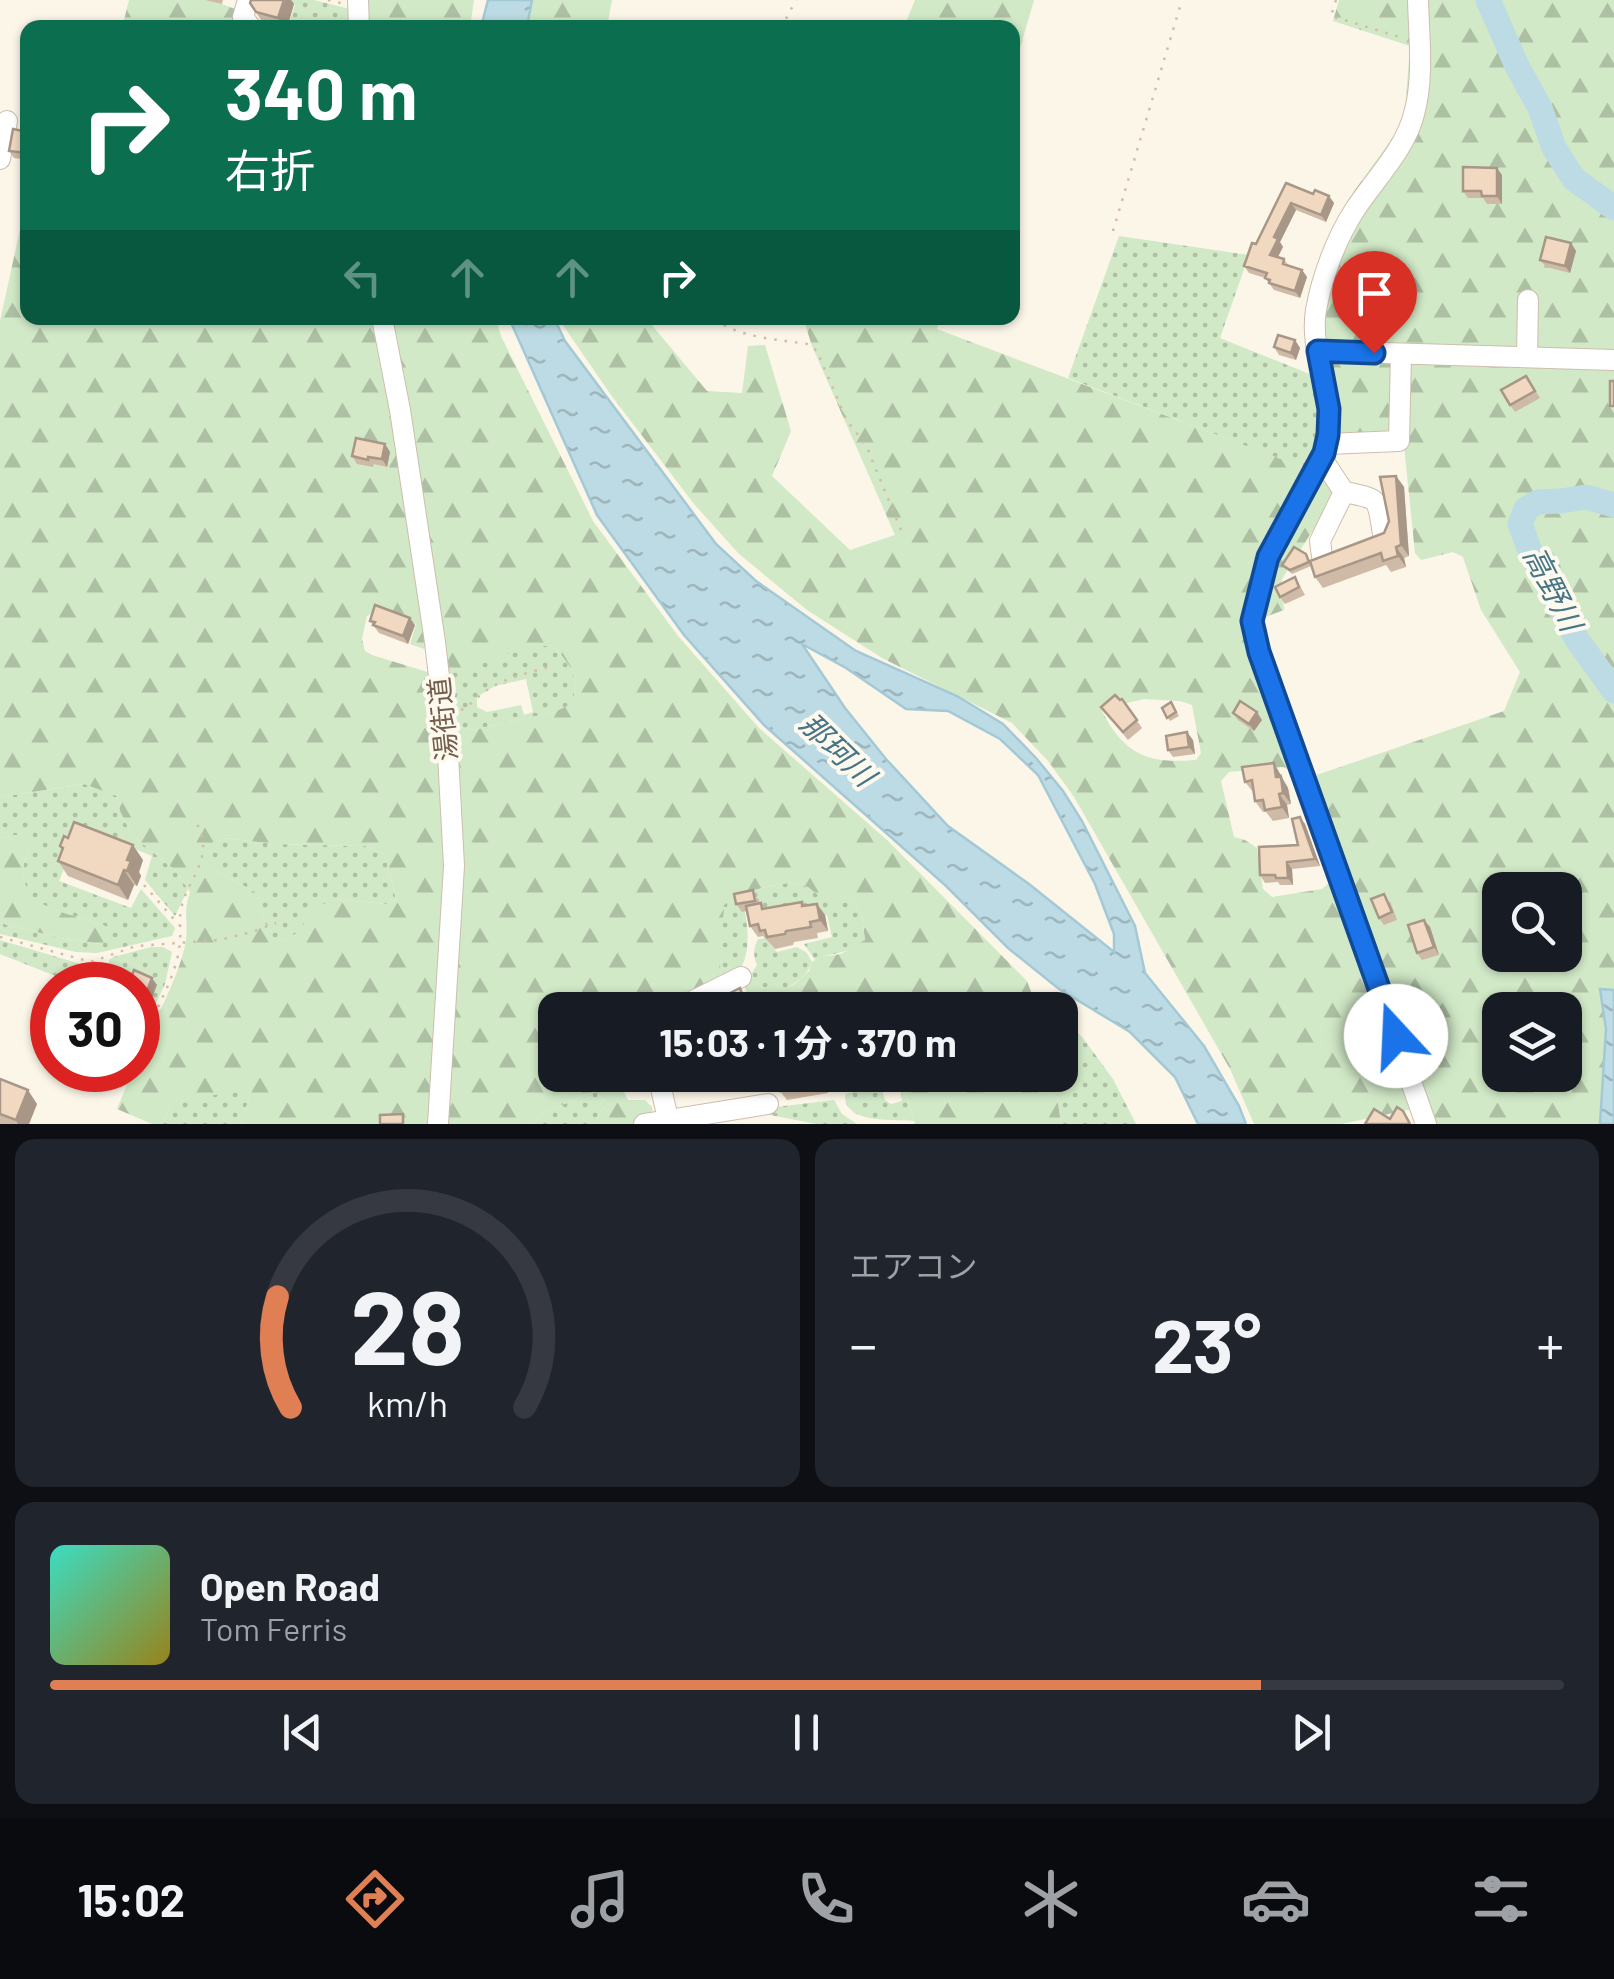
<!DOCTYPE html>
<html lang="ja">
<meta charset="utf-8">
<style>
body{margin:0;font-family:Barlow,"Noto Sans JP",sans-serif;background:#20242c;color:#f1f3f6;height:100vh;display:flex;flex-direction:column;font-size:38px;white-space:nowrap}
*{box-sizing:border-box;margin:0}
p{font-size:32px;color:#9ea1a6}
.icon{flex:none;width:55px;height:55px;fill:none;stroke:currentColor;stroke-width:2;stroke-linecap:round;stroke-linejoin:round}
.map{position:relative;height:1124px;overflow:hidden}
.panel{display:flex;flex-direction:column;gap:15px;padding:15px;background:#0d0f14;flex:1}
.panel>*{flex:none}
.banner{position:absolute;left:20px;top:20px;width:1000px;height:305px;border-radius:20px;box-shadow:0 2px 8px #0004;background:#0b6e4f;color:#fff;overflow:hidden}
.buttons{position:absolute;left:1482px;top:872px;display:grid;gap:20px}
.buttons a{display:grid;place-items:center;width:100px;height:100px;border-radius:20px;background:#171b24;box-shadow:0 2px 8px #0004;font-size:50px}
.speed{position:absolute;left:30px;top:962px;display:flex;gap:20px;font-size:50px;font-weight:700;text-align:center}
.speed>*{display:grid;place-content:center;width:130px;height:130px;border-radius:50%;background:#171b24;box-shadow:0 2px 8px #0004;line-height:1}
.speed .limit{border:15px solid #d22;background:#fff;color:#111}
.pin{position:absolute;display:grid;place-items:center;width:85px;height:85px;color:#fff;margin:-102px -42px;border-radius:50% 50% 50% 0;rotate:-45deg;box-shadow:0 0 10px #0007}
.pin .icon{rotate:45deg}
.me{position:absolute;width:110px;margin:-55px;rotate:340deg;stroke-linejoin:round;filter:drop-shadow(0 0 8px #0008)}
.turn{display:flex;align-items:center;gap:35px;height:210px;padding:0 40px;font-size:45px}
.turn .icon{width:130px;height:130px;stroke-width:2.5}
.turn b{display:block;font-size:70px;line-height:85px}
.lanes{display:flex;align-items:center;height:95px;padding:0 40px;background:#0003;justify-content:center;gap:50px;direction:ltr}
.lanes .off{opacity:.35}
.big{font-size:75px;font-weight:700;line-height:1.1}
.panel .widget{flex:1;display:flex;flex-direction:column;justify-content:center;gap:15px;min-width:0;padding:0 35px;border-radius:20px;background:#20242c}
.panel .dial{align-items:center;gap:0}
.dial svg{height:260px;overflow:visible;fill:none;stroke:#363941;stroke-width:7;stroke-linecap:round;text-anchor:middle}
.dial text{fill:#f1f3f6;stroke:none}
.song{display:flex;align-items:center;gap:30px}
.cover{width:120px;height:120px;border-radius:15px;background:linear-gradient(135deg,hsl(170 70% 55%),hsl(50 70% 35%))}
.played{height:10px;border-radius:5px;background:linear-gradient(90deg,#df7f53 80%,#363941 80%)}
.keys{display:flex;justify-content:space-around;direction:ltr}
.heat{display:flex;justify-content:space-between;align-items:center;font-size:55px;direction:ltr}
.panel .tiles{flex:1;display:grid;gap:15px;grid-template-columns:1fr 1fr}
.widget:last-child{grid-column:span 2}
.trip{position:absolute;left:538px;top:992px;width:540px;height:100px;border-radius:20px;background:#171b24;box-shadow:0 2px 8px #0004;font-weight:700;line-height:100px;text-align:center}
.tab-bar{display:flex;height:160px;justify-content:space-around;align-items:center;background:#090b0e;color:#9ea1a6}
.tab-bar .icon{width:70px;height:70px}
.tab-bar .active{color:#df7f53}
.tab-bar b{font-size:45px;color:#f1f3f6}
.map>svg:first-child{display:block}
.grass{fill:url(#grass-dots);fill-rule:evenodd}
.forest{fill:url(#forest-firs);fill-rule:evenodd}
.water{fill:url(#water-ripples);stroke:#a4c9d6;stroke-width:2.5;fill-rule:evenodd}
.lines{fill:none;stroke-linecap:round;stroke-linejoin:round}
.river{stroke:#bddbe4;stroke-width:25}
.minor-casing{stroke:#cdbeae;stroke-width:22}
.path{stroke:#d5bba4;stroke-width:2.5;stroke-dasharray:2.5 8;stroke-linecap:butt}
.minor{stroke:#fff;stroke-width:20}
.wall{fill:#cebaa6}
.shaded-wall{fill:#a89787}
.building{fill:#f0d8c1;stroke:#a89787;stroke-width:2.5}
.route-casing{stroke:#114b97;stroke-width:25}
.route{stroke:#1a73e8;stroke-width:18}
.labels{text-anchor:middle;stroke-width:8;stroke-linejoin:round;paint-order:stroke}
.street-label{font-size:28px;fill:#745f4d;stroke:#fef9ee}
.water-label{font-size:30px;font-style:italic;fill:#477686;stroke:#fef9ee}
</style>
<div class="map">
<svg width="1614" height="1124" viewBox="0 0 1614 1124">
<defs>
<pattern id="grass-dots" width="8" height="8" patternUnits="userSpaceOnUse" patternTransform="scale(2.5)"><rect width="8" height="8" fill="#d1e9c7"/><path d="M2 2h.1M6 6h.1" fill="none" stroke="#aec0a4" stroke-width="1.8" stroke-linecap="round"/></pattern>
<pattern id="forest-firs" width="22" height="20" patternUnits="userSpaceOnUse" patternTransform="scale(2.5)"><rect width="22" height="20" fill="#d1e9c7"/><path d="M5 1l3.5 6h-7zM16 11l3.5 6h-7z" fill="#aec0a4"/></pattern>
<pattern id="water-ripples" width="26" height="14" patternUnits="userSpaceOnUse" patternTransform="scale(2.5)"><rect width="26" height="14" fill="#bddbe4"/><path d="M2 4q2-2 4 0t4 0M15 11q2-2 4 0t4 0" fill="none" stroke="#9eb5bb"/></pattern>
</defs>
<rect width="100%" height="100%" fill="#fbf6e8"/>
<!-- grass -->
<g class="grass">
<path d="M287 0H314L354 10 355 27H288L295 5Z"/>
<path d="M1119 236 1249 255 1220 338 1317 377 1324 436 1309 470 1068 378Z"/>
<path d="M553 645C570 666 582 676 571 705L555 712 473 730 448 725 441 675 525 647ZM526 679 533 712 524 715 521 705 487 712 477 707V697L495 686Z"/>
<path d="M85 784 117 796 120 811 132 835 176 871 188 889 175 916 145 880 152 856 81 827 59 881 131 908 141 889 175 928 172 936 97 953 76 952 0 934V923L65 939 101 944 109 937V928C80 912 23 915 23 871 23 861 29 849 31 840L22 834 0 838V797Z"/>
<path d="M225 838 276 844 365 846 385 854 396 900 387 904 334 899 301 931 282 941 269 938 257 893 213 869V844Z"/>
<path d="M792 882 808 887 822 897 851 896 862 916 865 940C845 956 834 951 815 960L804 944 832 937 827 915 770 920 768 908 745 911C748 928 751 957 738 971 735 974 727 978 724 980L720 971 723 905 738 893Z"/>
<path d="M765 938 777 952 797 947 807 953 812 962C804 986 772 994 751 1004L744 985 757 965C753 955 753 949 758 939Z"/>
<path d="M0 940 94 968 129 985H78L0 954Z"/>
<path d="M151 947H163L172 952 165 984 156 1003 138 995V991L152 996 133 976 109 965V960L113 957Z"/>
<path d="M1060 1014 1083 1038 1113 1079 1136 1124H1061L1054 1075H1060Z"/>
<path d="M900 1076 914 1121C891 1119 843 1124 845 1094L875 1086 881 1087 885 1100 891 1104 902 1101 900 1091 893 1085 892 1079Z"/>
<path d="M229 1091H244L249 1099 240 1124H163L172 1101Z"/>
<path d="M595 1091 604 1100 603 1110 593 1124H533L545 1112Z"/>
<path d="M834 1100 842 1114 857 1124H816L765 1114 776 1107Z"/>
</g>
<!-- forest -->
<g class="forest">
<path d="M129 0H211L235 9 245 28H122Z"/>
<path d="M362 0H474L470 28 363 27Z"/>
<path d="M524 0H612L607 27 517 28Z"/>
<path d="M915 0H1034L1013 73 1012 28 904 27Z"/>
<path d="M1339 0H1614V990H1600L1606 1029 1600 1124H1418L1412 1109 1342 1124H1254L1230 1069 1074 797 1048 761 1012 723 882 658 807 610 739 554 694 504 611 395 558 318H646L707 391 742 393 748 346 765 345 791 431 772 476 850 550 895 535 812 346 803 318H940L937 329 1323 475 1337 492 1282 579 1284 610 1250 623 1302 780 1504 711 1520 672 1481 610 1463 557 1453 552 1421 560 1415 553 1403 436 1336 437 1326 361 1319 271 1347 201 1404 122 1410 46 1333 21ZM1144 699 1180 701 1192 705 1201 753 1196 760C1147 764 1124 755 1101 709ZM1283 767 1294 773 1331 881 1322 889 1272 897 1263 889 1257 848 1245 840 1234 837 1221 781 1229 772ZM1500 890H1565V955H1500ZM1500 1010H1565V1075H1500Z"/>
<path d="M24 223H28V318H496L501 336 593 521 678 636 759 728 887 840 1027 981 1038 1010H555V1075H634L627 1078 623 1090 628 1100H645L652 1107 653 1118 632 1124H593L603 1110 604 1100 595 1091 545 1112 533 1124H240L249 1099 243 1091 172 1101 163 1124H152L117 1109 133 1070H138C138 1064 139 1059 140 1053 145 1032 138 1020 161 1009 171 987 182 963 186 940 188 921 183 913 190 892L176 871 132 835 120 811 117 796 84 784 0 797V321L21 225ZM378 611 416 624 410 644 438 654 441 675 525 648 553 645C570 666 582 676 571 704L555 712 473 730 448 725 434 674 372 655 365 651 362 639 367 616ZM225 838 276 844 365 846 385 854 396 900 387 904 334 899 308 912 301 931 282 941 269 937 257 893 213 869V844ZM792 882 808 887 822 898 851 896 862 916 865 940 841 954 820 957 812 962 809 971 795 984 739 1009 734 1008 720 971 724 905 738 893Z"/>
<path d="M22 834 32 839C29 849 23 861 23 870 23 915 80 912 109 928V937L102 944 65 939 0 923V838Z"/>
<path d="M900 1075H1054L1061 1124H915Z"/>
</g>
<!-- water -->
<g class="water">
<path d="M488 0H532L527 27H481Z"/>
<path d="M509 318H554L565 341 716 544 756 581 856 651 957 696 1003 724 1036 758 1063 791 1082 821 1135 926 1145 973 1204 1046 1239 1106 1246 1124H1198L1175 1077 1130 1032 1059 989 1008 948 945 885 764 725 684 635 597 515ZM802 644 846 668 906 709 948 711 1000 739 1038 775 1095 884 1114 934V952L1029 884 948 826 886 759 845 708Z"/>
<path d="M1600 989 1614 990V1124H1600L1606 1029Z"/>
</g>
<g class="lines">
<!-- river -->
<g class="river">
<path d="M1488 0 1517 66 1540 108 1554 148 1574 179 1614 208"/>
<path d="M1614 505 1586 497 1561 501 1538 502 1526 509 1520 524 1530 551 1576 638 1614 691"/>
</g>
<!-- minor casing -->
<g class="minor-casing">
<g id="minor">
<path d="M248 0 243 17 251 28"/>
<path d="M358 0 359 28"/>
<path d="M1418 0C1419 37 1424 78 1414 114 1405 150 1374 180 1354 211 1336 239 1322 277 1316 310 1308 358 1341 405 1323 453L1268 557 1252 621 1259 653 1426 1124"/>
<path d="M0 159 7 121"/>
<path d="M382 318 400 410 435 642 448 755 454 866 438 1124"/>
<path d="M1318 351 1614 360"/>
<path d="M1527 357 1528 300"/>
<path d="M1327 444 1399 441 1401 354"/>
<path d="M1321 457 1344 492 1320 541 1322 557"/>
<path d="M1344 492C1381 499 1377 498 1383 534"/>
<path d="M675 1010 741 977"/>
<path d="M658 1075 668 1119"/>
<path d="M644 1124 768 1104"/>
</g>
</g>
<!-- path -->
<g class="path">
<path d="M328 0 341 3"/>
<path d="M1336 0 1331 16 1403 38"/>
<path d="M781 28 796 0"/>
<path d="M1113 231 1182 0"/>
<path d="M716 318C732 337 782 340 807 344L817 351 847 421 866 445 901 530"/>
<path d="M461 710C471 705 478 696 487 690 505 678 528 673 548 667"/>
<path d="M144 885 179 925"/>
<path d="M0 937 91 962 136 946 219 940 252 932 276 923"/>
<path d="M93 962 131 980"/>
<path d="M158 1007C168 986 179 963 180 940 181 930 179 920 181 909 188 876 216 859 196 822"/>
</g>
<!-- minor -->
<use href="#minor" class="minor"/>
</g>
<!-- wall -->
<g class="wall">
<path d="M205 0H223L222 4Z"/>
<path d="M251 0H291L294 4 287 28H280L263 23 250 3Z"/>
<path d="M28 132V160L14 158 9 151Z"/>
<path d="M1502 175V204H1487L1483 198H1468L1463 191Z"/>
<path d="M1286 183 1334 203 1326 222 1296 210 1280 242 1283 247 1278 257 1284 259 1289 266 1302 270 1307 277 1300 298 1274 290 1265 278 1249 273 1244 266Z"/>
<path d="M1571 243 1576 251 1570 273 1546 267 1540 260Z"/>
<path d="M1295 340 1300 348 1296 360 1279 355 1274 347Z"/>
<path d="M1526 376 1540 398 1515 412 1510 405Z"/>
<path d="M385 444 390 452 387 467 374 464 373 467 357 464 352 456Z"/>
<path d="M1396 476 1404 487 1409 556 1404 558 1406 567 1391 572 1386 565 1323 588 1315 577 1384 533 1389 521Z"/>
<path d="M1306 554 1311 566 1292 574 1282 565Z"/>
<path d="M1295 577 1305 595 1285 604 1280 597Z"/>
<path d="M370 621 415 625 408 644 379 633Z"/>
<path d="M1122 699 1142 728 1128 740 1101 707Z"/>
<path d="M1171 702 1179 716 1170 721 1162 708Z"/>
<path d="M1233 713 1262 720 1254 731 1238 720Z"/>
<path d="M1193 740 1195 754 1173 757 1168 750Z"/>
<path d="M1282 774V779L1288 788 1291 804 1287 805 1289 818 1273 821 1266 812H1263L1255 801 1254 793 1245 782Z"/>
<path d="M1305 824 1320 866 1292 869 1293 885H1280L1278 882 1265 883 1260 875 1298 845Z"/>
<path d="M60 846 143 860 139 872 141 876 137 886 134 885 128 900 68 876 58 861 62 850Z"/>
<path d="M758 898 760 903H761L765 908 802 902 804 906 817 904 825 915 828 931 817 933 818 938 794 942 793 945 775 949 763 936 758 937 750 926 747 911 742 912 736 904Z"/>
<path d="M1390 901 1397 920 1384 925 1379 918Z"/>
<path d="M1430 927 1439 955 1422 960 1417 953Z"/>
<path d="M742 992 746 1001 735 1005 733 1001Z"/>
<path d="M667 1075H708L709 1083 675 1087Z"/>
<path d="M778 1075H896V1076L828 1088V1093L787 1100 780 1091Z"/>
<path d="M0 1079 37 1104 29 1124H0Z"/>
</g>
<!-- shaded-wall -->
<g class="shaded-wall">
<path d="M284 0H291L294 4 287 28H285L278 18Z"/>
<path d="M1497 168 1502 175V204L1497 196Z"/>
<path d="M1329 196 1334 203 1326 222 1321 215Z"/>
<path d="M1291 203 1296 210 1280 242 1283 247 1275 262 1270 255 1274 237Z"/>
<path d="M1571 243 1576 251 1570 273 1565 266Z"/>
<path d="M1302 270 1307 277 1300 298 1295 291Z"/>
<path d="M1295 340 1300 348 1296 360 1291 353Z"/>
<path d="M385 444 390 452 387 467 382 459Z"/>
<path d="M1396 476 1404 487 1409 556 1401 545Z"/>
<path d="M1396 547 1404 558 1406 567 1398 556Z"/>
<path d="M410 618 415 625 408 644 403 636Z"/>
<path d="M1257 712 1262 720 1254 731 1249 724Z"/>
<path d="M1187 732 1193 740 1195 754 1189 747Z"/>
<path d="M1274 763 1288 788 1291 804 1283 793 1276 777Z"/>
<path d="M1279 794 1287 805 1289 818 1282 807Z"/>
<path d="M1300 817 1305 824 1320 866 1315 859Z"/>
<path d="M133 845 143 860 139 872 141 876 137 886 127 871V860Z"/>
<path d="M1287 862 1292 869 1293 885 1288 878Z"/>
<path d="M124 870 134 885 128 900 118 885Z"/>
<path d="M817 904 825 915 828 931 820 920Z"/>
<path d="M1424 920 1430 927 1439 955 1434 947Z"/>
<path d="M152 978 157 985 138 1034V1014Z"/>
<path d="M28 1090 37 1104 29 1124H18L16 1120Z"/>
</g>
<!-- building -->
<g class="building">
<path d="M251 0H284L278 18 256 12 250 3Z"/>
<path d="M13 129 28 132V153L9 151Z"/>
<path d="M1463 167 1497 168V196H1482L1481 191H1463Z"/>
<path d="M1286 183 1313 194 1315 190 1329 196 1321 215 1291 203 1274 237 1278 239 1270 255 1284 259 1283 264 1302 270 1295 291 1269 283 1270 280 1265 278 1267 273 1244 266 1252 243 1256 244Z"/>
<path d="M1546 237 1571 243 1565 266 1540 260Z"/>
<path d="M1278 335 1295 340 1291 353 1274 347Z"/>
<path d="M1526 376 1535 391 1510 405 1501 390Z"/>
<rect x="1610" y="381" width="4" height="25"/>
<path d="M356 438 385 444 382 459 368 457V460L352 456Z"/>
<path d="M1396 476 1401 545 1396 547 1398 556 1383 561 1381 553 1315 577 1310 561 1384 533 1389 521 1380 477Z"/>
<path d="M1294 547 1306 554 1309 562 1290 570 1282 565Z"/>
<path d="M1295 577 1299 587 1280 597 1275 587Z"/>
<path d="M375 605 410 618 403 636 373 625 375 622 370 621Z"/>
<path d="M1115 695 1120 700 1122 699 1137 720 1123 732 1101 707Z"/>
<path d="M1240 701 1257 712 1249 724 1233 713Z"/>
<path d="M1171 702 1176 712 1167 718 1162 708Z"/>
<path d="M1187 732 1189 747 1168 750 1166 736Z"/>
<path d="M1274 763 1276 777H1281L1283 793 1279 794 1282 807 1265 810 1263 800 1255 801 1252 780 1245 782 1242 767Z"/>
<path d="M1300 817 1315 859 1287 862 1288 878H1276L1275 875H1260L1259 847 1298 845 1292 819Z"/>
<path d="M74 822 133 845 127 860 131 861 127 871 124 870 118 885 58 861 63 848 60 846 64 836 68 838Z"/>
<path d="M753 890 755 901 736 904 734 894Z"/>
<path d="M1384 894 1392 912 1379 918 1371 899Z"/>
<path d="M802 902V906L817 904 820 920 810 922 811 927 786 931 785 934 767 937 765 930 760 931 758 924 750 926 746 906 761 903 762 909Z"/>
<path d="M1424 920 1434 947 1417 953 1408 925Z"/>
<path d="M134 970 152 978 138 1014V985H128Z"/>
<path d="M740 988 743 997 733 1001 730 993Z"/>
<path d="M778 1075H841L821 1079 822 1084 780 1091Z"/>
<path d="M0 1079 28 1090 16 1120 0 1114Z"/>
<path d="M1397 1107 1403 1111 1410 1124H1365L1374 1109 1390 1119Z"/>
<path d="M403 1114V1124H380V1115Z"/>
</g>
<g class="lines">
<!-- route casing -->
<g class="route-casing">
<path id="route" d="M1374 353 1318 351 1329 409 1328 435 1324 453 1268 557 1252 621 1259 652 1396 1036"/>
</g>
<!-- route -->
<use href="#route" class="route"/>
</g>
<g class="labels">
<!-- street labels -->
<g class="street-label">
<text transform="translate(443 719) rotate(-96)" y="10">湯街道</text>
</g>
<!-- water labels -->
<g class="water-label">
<text transform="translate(1552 589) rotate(63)" y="10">高野川</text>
<text transform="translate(837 750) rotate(44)" y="10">那珂川</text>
</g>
</g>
</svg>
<div class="buttons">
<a><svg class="icon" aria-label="search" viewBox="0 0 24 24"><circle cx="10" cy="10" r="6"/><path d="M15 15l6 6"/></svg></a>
<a><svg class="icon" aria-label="layers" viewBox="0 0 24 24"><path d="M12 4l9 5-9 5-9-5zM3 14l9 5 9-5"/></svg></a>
</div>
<div class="speed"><div class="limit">30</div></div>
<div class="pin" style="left:1374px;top:353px;background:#d93025"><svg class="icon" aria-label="arrive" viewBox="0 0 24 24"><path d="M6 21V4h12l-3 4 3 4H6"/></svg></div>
<svg class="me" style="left:1396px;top:1036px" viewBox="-20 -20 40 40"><circle r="19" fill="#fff"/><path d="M0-13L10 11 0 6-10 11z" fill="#1a73e8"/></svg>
<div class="trip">15:03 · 1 分 · 370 m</div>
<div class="banner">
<div class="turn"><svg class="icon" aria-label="right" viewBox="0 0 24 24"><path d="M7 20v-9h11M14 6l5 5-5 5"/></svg><div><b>340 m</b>右折</div></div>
<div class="lanes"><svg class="icon off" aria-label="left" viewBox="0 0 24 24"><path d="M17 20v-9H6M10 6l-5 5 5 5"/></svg><svg class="icon off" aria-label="ahead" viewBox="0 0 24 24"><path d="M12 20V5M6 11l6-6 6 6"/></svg><svg class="icon off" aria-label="ahead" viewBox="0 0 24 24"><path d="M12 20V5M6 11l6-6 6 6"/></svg><svg class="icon" aria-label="right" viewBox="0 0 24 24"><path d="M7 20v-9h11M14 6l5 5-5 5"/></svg></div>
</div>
</div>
<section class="panel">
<div class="tiles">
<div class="widget dial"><svg viewBox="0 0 100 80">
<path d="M14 69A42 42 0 1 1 86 69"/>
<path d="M14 69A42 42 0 0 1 10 35" stroke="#df7f53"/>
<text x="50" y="56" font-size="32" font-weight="700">28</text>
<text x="50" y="72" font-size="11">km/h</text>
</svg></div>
<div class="widget"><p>エアコン</p>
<div class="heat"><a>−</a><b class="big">23°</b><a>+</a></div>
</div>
<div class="widget">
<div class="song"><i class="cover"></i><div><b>Open Road</b><p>Tom Ferris</p></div></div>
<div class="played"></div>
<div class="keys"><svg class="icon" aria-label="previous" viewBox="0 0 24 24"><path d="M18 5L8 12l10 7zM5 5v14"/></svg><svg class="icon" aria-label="pause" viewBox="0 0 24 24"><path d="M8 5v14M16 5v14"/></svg><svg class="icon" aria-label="next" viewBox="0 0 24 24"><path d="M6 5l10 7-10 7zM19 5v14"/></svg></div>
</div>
</div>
</section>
<nav class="tab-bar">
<b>15:02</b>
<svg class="icon active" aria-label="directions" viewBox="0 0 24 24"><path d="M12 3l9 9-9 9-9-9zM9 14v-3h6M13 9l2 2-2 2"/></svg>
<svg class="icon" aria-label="music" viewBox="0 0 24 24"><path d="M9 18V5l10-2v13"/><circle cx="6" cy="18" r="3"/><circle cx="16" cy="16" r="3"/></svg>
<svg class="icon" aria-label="phone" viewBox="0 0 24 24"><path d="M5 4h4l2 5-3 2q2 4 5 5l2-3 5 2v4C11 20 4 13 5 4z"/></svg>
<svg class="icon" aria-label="climate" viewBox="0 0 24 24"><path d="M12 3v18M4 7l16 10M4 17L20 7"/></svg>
<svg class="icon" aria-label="car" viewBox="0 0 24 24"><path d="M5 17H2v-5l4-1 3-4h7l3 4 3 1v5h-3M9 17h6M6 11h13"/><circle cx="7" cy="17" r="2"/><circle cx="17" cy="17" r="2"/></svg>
<svg class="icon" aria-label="filters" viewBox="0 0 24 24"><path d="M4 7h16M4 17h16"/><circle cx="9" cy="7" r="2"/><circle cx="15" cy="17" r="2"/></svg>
</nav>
